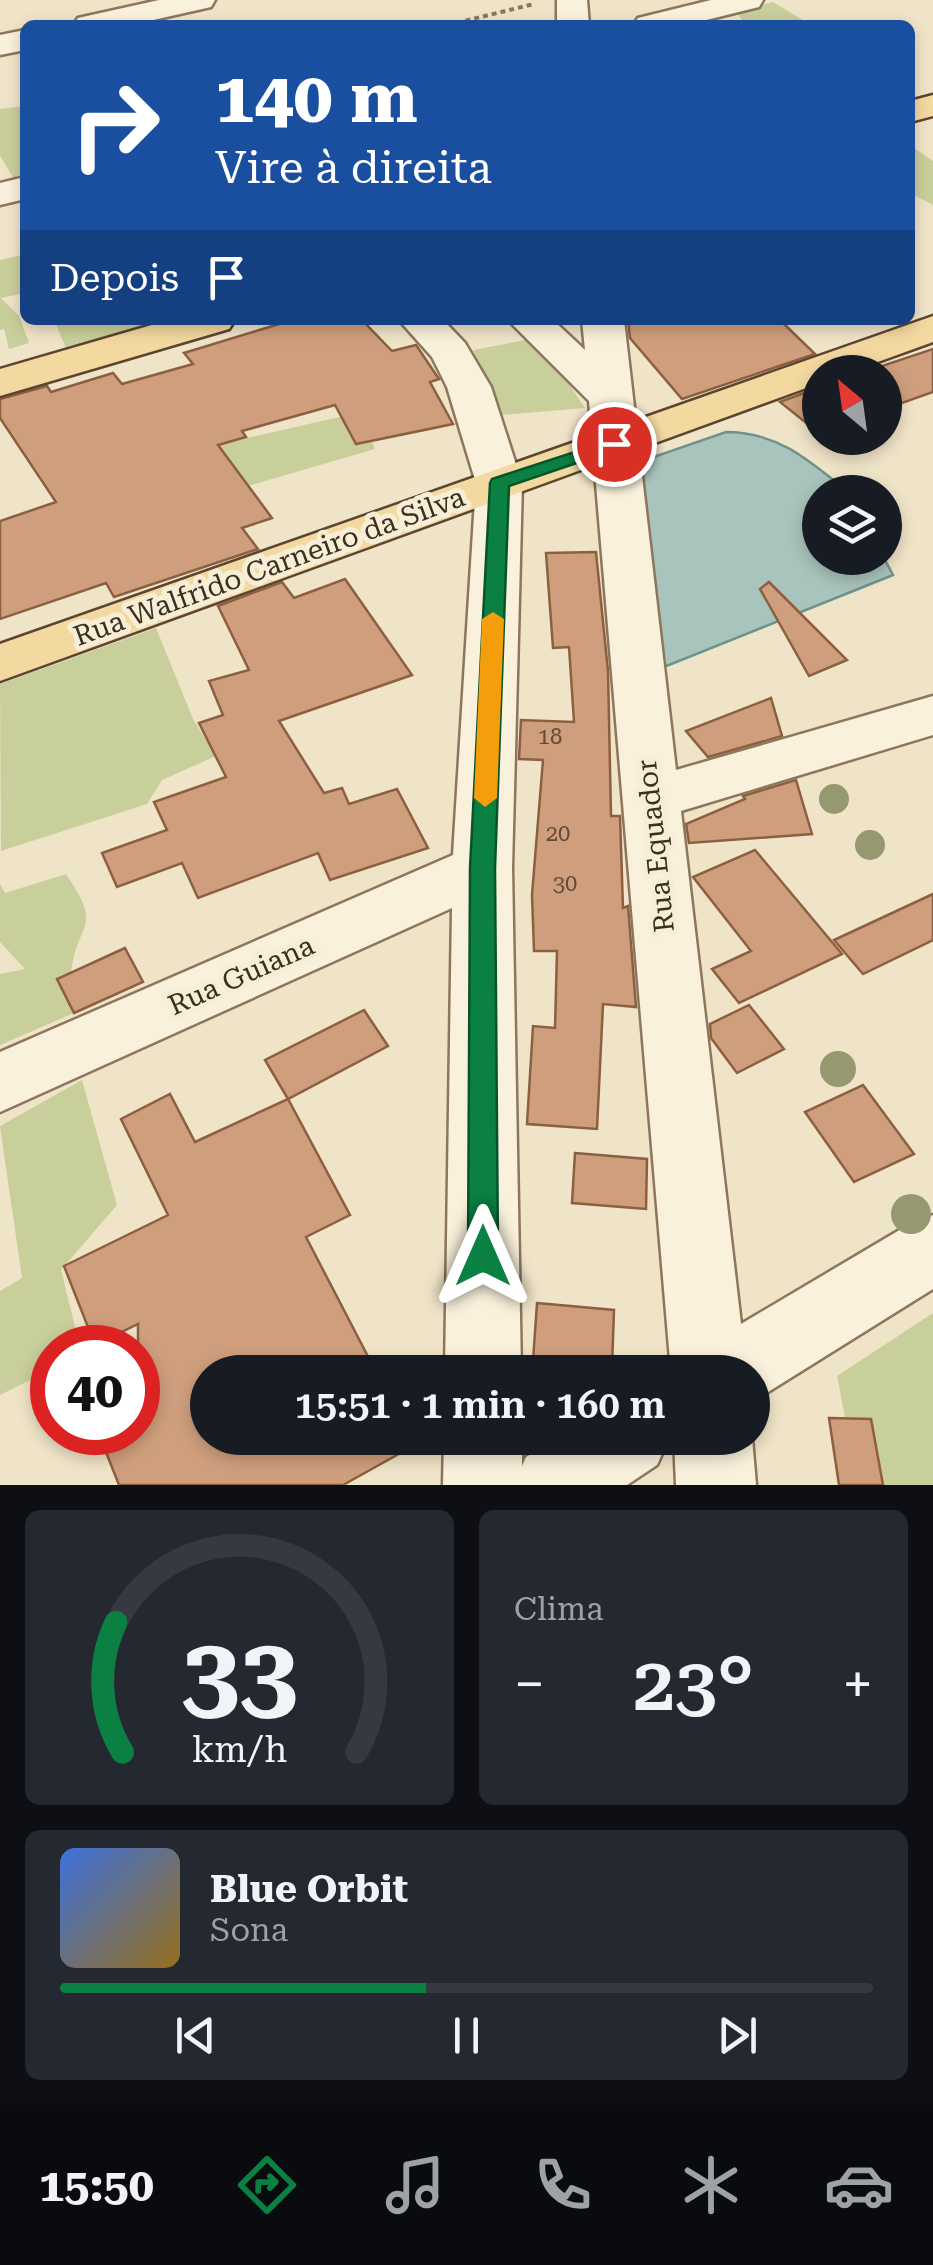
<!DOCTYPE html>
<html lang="pt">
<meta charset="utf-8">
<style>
body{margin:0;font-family:"Roboto Serif",serif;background:#242831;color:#f1f3f6;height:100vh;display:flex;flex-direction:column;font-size:38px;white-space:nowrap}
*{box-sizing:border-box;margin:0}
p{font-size:32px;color:#9ea1a6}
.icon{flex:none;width:55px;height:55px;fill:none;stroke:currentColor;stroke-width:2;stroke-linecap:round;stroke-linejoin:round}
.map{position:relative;height:1485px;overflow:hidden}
.details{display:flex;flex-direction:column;gap:25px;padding:25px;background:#0d0f14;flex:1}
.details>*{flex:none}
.hud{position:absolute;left:20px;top:20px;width:895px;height:305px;border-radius:15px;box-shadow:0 5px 15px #0003;background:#1a4fa0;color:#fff;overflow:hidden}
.needle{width:65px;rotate:331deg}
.fabs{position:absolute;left:802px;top:355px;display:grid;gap:20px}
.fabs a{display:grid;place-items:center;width:100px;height:100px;border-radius:50%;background:#171b24;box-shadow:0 5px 15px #0003;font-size:50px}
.speed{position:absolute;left:30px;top:1325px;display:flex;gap:20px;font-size:50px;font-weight:700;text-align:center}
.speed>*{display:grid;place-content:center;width:130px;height:130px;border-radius:50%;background:#171b24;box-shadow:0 5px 15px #0003;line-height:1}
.speed .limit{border:15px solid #d22;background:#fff;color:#111}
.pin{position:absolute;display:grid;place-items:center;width:85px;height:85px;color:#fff;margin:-42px;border:5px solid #fff;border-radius:50%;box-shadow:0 2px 10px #0007}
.me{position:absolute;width:110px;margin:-55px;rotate:0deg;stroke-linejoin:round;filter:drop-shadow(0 0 8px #0008)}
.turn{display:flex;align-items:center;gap:35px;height:210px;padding:0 30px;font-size:45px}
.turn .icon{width:130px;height:130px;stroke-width:2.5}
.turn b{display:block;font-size:70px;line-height:85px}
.then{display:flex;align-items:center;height:95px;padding:0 30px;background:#0003;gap:20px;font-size:38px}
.big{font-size:75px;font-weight:600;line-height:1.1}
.details .widget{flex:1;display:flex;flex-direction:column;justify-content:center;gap:15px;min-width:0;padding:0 35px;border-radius:15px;background:#242831}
.details .dial{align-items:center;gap:0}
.dial svg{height:260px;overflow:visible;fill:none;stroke:#363941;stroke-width:7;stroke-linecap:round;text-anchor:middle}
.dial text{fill:#f1f3f6;stroke:none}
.song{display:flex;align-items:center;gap:30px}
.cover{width:120px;height:120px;border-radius:15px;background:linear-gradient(135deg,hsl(220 70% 55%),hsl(40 70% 35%))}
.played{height:10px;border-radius:5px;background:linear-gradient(90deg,#0b8043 45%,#363941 45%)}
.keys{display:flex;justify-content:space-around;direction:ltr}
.heat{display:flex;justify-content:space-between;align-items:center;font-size:55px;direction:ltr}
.details .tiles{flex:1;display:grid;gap:25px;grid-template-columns:1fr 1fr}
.widget:last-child{grid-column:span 2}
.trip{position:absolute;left:190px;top:1355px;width:580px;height:100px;border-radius:50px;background:#171b24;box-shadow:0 5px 15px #0003;font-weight:600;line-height:100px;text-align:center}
.tab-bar{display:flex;height:160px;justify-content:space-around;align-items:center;background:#090b0e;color:#9ea1a6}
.tab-bar .icon{width:70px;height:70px}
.tab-bar .active{color:#0b8043}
.tab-bar b{font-size:45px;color:#f1f3f6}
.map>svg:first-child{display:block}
.green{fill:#c9cf9b}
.water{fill:#a9c4bc;stroke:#6f938a;stroke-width:2.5}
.building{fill:#cf9f7d;stroke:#8d5f41;stroke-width:2.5}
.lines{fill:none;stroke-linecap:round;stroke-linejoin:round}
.minor-casing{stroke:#8d765c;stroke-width:5}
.major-casing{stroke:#5b4430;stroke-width:5}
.path{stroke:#8d765c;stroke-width:4;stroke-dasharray:5 4;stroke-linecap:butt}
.minor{fill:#faf1dc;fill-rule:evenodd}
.major{fill:#f3d9a0;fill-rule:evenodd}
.tree{fill:#96986f}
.route{fill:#0b8043;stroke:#07532c;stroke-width:2.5}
.slow{fill:#f59e0b}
.labels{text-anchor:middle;stroke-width:10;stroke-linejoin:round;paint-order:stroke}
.number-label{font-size:22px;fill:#624a37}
.street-label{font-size:28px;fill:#3d2e20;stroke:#f7eed8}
</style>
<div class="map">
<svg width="933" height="1485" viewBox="0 0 933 1485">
<rect width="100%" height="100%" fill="#f0e4c8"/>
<!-- green -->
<g class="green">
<path d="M773 2 811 25H745L737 12Z"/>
<path d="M25 106V179L16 182 0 156V109Z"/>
<path d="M910 145 933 161V205L910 193Z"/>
<path d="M25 254V293L1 298 19 316 29 343 9 349 4 329 0 330V260Z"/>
<path d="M63 320H146L152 328 70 358 55 322Z"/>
<path d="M525 340 569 384 585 408 501 415 473 350Z"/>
<path d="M361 412 375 449 217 495 186 452Z"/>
<path d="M156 628 193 719 216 756 162 780 147 804 1 851 0 684Z"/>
<path d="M66 874C104 930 78 919 71 972 69 985 73 1001 74 1013L0 1045V974L25 969 0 942V884L5 893Z"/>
<path d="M82 1080 117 1205 61 1270 80 1347 52 1348V1369L0 1395V1291L22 1278 0 1126Z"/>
<path d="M933 1313V1485H858L837 1376Z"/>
</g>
<!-- water -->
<path class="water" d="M726 432C778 432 810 461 848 492H820V558H884L893 575 664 667 639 462Z"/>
<!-- building -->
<g class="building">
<path d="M292 320H362L392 351 416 345 439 379 430 382 453 424 356 444 335 405 242 431 246 437 218 445 272 518 242 528 258 549 114 597 106 583 0 619V521L56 502 0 418V399L47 386 51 392 113 373 122 384 193 364 184 353Z"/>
<path d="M628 320H780L815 354 682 399 630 338Z"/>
<path d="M933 349V392L885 409V372H864Z"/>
<path d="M820 387V434L780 402Z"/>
<path d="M596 552 608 671 611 816H620L623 908 628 906 636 1007 603 1004 597 1129 527 1124 533 1026 555 1028 557 951H534L532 895 543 760 519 759 521 720 574 722 569 647 553 648 546 553Z"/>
<path d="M345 579 412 675 279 721 324 793 342 788 349 804 397 789 428 848 330 880 318 853 198 898 182 863 117 887 102 853 167 830 154 802 226 777 199 723 223 715 209 681 249 670 218 606 282 582 294 598Z"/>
<path d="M769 582 847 660 809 676 760 589Z"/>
<path d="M771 698 782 736 708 757 686 731Z"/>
<path d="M796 780 812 834 689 843 686 824 745 799 743 796Z"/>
<path d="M755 850 842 954 739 1003 712 969 751 951 693 877Z"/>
<path d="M933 894V940L863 974 834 940Z"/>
<path d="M125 948 143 982 74 1013 57 979Z"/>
<path d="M749 1005 784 1049 737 1073 711 1038 710 1024Z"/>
<path d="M364 1010 388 1046 288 1099 265 1060Z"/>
<path d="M863 1085 914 1154 854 1182 805 1112Z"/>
<path d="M170 1094 195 1142 288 1099 350 1215 306 1237 376 1372H208V1438H409L413 1446 343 1485H119L98 1432H138V1324L95 1345 64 1266 168 1215 121 1119Z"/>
<path d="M575 1153 647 1159 646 1209 572 1203Z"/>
<path d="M537 1303 614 1310 612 1368 533 1361Z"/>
<path d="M829 1418 871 1419 883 1485H839Z"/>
</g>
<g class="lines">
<!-- minor casing -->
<g class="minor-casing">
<g id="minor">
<path d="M159 0H215L211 7 131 25H73L78 18Z"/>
<path d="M557 0H587L589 25H557Z"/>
<path d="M711 0H763L759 7 686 25H633L638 18Z"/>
<path d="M25 30V50L0 55V35Z"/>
<path d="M25 177V199L0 205V183Z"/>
<path d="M399 320H443L465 343 491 387 522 483 512 868 521 1372H445L452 908 0 1112V1052L453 855 476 483 447 387 432 357Z"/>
<path d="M508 320H553L585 350 582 320H624L676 770 933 696V735L681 811 741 1324 908 1225 933 1215V1289L752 1402V1372H671L589 401Z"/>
<path d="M444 1438H522V1466L526 1457 558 1438H669L657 1465 627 1485H443Z"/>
<path d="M674 1438H752L756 1485H676Z"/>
</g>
</g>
<!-- major casing -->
<g class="major-casing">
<g id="major">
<path d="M933 95V116L910 122V101Z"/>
<path d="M933 316V342L850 372H820V383L0 681V644Z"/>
<path d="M169 320H235L229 329 0 396V369Z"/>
</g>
</g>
<!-- path -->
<path class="path" d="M448 25 534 4"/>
<!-- minor -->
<use href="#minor" class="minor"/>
<!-- major -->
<use href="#major" class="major"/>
</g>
<!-- trees -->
<g class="tree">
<circle cx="834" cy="799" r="15"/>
<circle cx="870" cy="845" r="15"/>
<circle cx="838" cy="1069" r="18"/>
<circle cx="911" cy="1214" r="20"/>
</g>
<!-- route -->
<path class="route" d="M614 439 624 444 621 448 509 486 495 868 498 1256 494 1266 483 1270 472 1266 468 1256 470 868 490 483 492 479Z"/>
<!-- slow -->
<path class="slow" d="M493 612 504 619 497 798 485 807 474 798 482 619Z"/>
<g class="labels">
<!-- number labels -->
<g class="number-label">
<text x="550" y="744">18</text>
<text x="558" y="841">20</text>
<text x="565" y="891">30</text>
</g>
<!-- street labels -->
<g class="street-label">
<text transform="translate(269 566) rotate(-20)" y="10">Rua Walfrido Carneiro da Silva</text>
<text transform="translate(655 846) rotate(-96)" y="10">Rua Equador</text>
<text transform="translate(241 975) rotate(-24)" y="10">Rua Guiana</text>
</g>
</g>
</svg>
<div class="fabs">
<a><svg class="needle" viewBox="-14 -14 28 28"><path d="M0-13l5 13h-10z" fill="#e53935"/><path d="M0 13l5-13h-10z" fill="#9ea1a6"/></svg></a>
<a><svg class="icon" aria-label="layers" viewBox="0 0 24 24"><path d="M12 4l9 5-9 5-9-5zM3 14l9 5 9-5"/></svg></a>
</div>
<div class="speed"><div class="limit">40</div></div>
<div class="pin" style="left:614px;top:444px;background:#d93025"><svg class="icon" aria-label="arrive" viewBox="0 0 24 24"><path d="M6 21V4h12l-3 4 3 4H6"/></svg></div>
<svg class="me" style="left:483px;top:1256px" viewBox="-20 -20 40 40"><path d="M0-17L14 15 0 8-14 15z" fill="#0b8043" stroke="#fff" stroke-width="4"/></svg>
<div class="trip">15:51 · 1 min · 160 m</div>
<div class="hud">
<div class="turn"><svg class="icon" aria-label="right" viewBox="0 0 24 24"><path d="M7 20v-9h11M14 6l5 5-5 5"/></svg><div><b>140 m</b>Vire à direita</div></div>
<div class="then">Depois<svg class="icon" aria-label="arrive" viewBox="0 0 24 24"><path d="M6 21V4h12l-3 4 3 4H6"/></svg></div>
</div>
</div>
<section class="details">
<div class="tiles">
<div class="widget dial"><svg viewBox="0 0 100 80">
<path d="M14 69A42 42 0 1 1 86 69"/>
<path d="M14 69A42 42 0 0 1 12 29" stroke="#0b8043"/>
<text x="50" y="56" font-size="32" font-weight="700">33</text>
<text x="50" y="72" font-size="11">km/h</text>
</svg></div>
<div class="widget"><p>Clima</p>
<div class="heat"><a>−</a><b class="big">23°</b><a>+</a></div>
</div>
<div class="widget">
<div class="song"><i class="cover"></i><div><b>Blue Orbit</b><p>Sona</p></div></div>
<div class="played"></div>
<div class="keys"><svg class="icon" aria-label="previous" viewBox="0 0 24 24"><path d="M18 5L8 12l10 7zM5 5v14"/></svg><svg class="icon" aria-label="pause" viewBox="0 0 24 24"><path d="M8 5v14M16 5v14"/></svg><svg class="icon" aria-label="next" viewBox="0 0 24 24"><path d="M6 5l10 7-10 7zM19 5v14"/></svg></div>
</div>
</div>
</section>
<nav class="tab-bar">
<b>15:50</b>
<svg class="icon active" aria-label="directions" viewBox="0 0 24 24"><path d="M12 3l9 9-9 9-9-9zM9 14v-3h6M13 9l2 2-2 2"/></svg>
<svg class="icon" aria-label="music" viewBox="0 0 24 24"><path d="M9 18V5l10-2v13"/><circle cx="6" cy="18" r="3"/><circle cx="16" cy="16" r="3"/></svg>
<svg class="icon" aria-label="phone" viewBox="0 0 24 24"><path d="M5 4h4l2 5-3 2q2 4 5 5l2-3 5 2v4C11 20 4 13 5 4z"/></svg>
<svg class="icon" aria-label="climate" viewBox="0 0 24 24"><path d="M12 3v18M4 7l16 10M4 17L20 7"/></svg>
<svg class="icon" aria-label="car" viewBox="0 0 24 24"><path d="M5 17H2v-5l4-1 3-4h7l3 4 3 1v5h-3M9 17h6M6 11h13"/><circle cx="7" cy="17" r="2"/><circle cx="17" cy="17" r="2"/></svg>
</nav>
